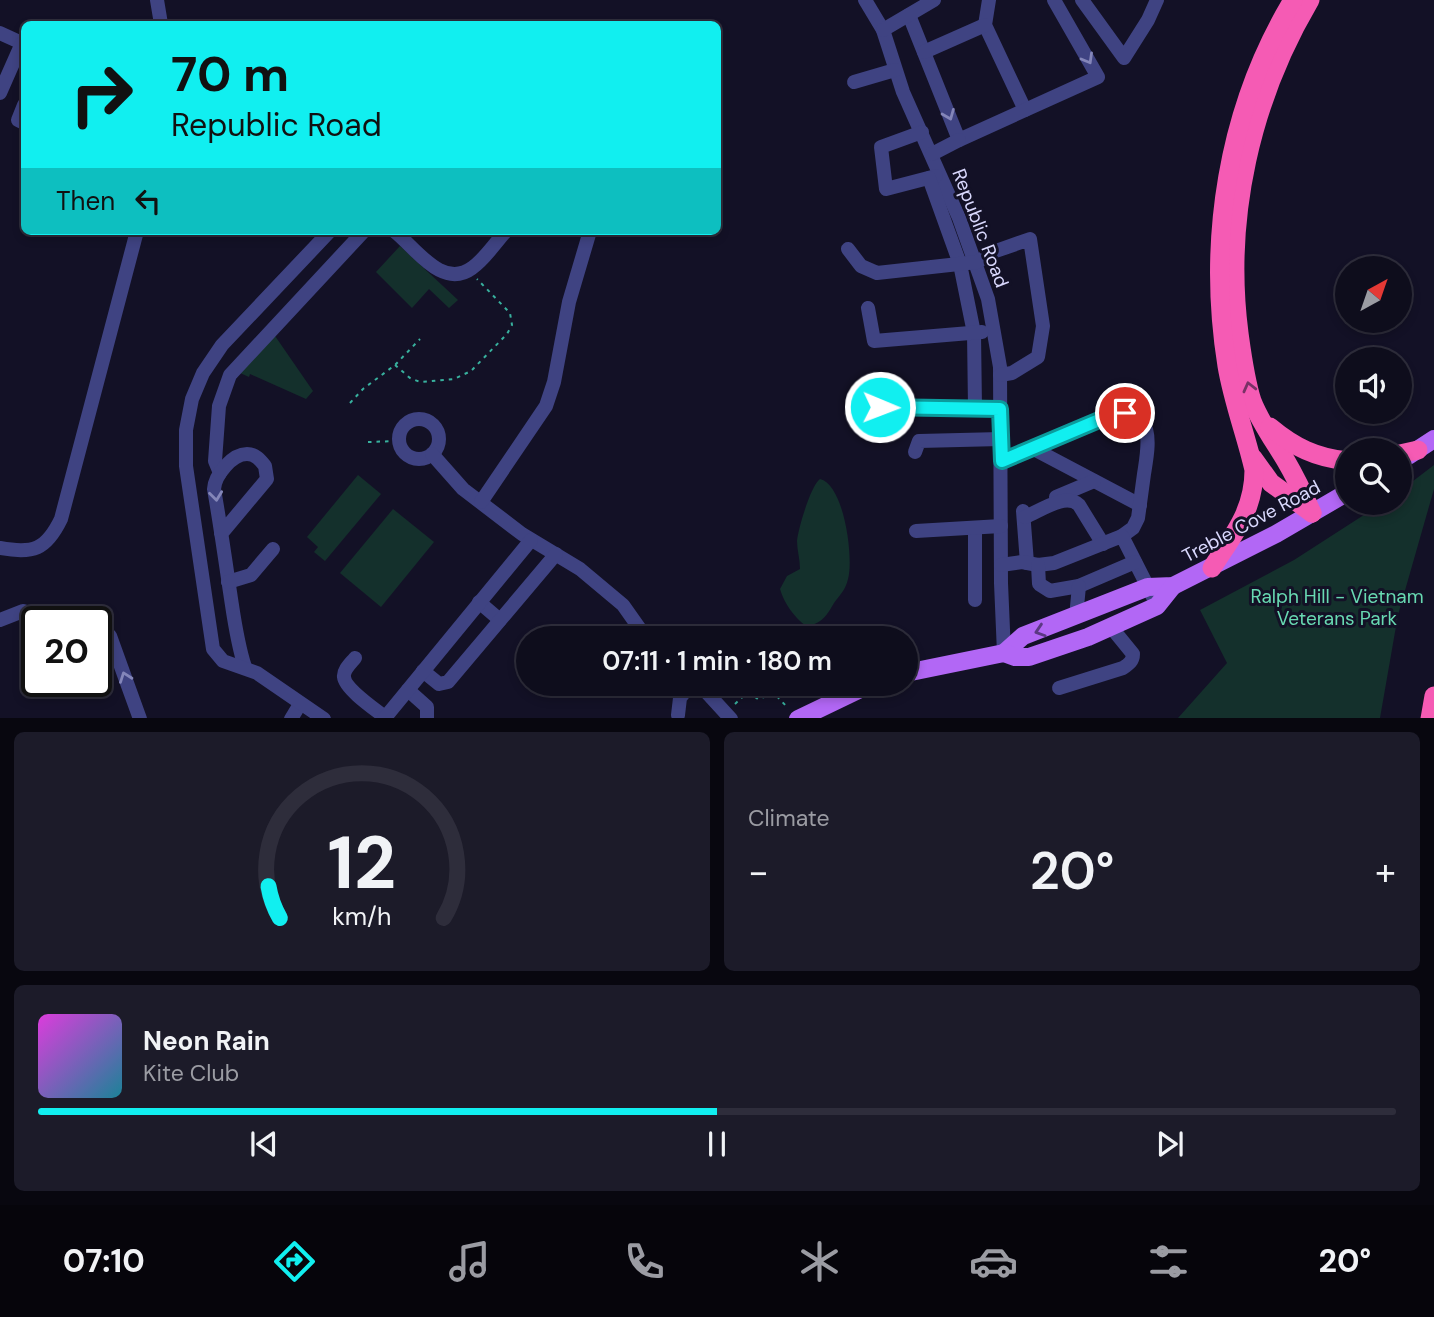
<!DOCTYPE html>
<meta charset="utf-8">
<style>
body{margin:0;font-family:"DM Sans",sans-serif;background:#1c1b29;color:#f1f3f6;height:100vh;display:flex;flex-direction:column;font-size:26px;white-space:nowrap}
*{box-sizing:border-box;margin:0}
p{font-size:23px;color:#9b9ca3}
.icon{flex:none;width:38px;height:38px;fill:none;stroke:currentColor;stroke-width:2;stroke-linecap:round;stroke-linejoin:round}
.map{position:relative;height:718px;overflow:hidden}
.panel{display:flex;flex-direction:column;gap:14px;padding:14px;background:#08070f;flex:1}
.panel>*{flex:none}
.top-card{position:absolute;left:21px;top:21px;width:700px;height:214px;border-radius:10px;box-shadow:0 4px 10px #0003,0 0 0 2px #2e2d3b;background:#11eff0;color:#111;overflow:hidden}
.needle{width:46px;rotate:40deg}
.tools{position:absolute;left:1335px;top:256px;display:grid;gap:14px}
.tools a{display:grid;place-items:center;width:77px;height:77px;border-radius:50%;background:#0e0d1c;box-shadow:0 4px 10px #0003,0 0 0 2px #2e2d3b;font-size:35px}
.speed{position:absolute;left:21px;top:606px;display:flex;gap:14px;font-size:35px;font-weight:700;text-align:center}
.speed>*{display:grid;place-content:center;width:91px;height:91px;border-radius:50%;background:#0e0d1c;box-shadow:0 4px 10px #0003,0 0 0 2px #2e2d3b;line-height:1}
.speed .limit{border:4px solid #111;border-radius:10px;background:#fff;color:#111}
.pin{position:absolute;display:grid;place-items:center;width:60px;height:60px;color:#fff;margin:-30px;border:4px solid #fff;border-radius:50%;box-shadow:0 2px 7px #0007}
.me{position:absolute;width:77px;margin:-38px;rotate:91deg;stroke-linejoin:round;filter:drop-shadow(0 0 5px #0008)}
.turn{display:flex;align-items:center;gap:24px;height:147px;padding:0 35px;font-size:32px}
.turn .icon{width:91px;height:91px;stroke-width:2.5}
.turn b{display:block;font-size:49px;line-height:60px}
.then{display:flex;align-items:center;height:66px;padding:0 35px;background:#0003;gap:14px;font-size:26px}
.big{font-size:52px;font-weight:600;line-height:1.1}
.panel .card{flex:1;display:flex;flex-direction:column;justify-content:center;gap:10px;min-width:0;padding:0 24px;border-radius:10px;background:#1c1b29}
.panel .dial{align-items:center;gap:0}
.dial svg{height:182px;overflow:visible;fill:none;stroke:#2e2d3b;stroke-width:7;stroke-linecap:round;text-anchor:middle}
.dial text{fill:#f1f3f6;stroke:none}
.song{display:flex;align-items:center;gap:21px}
.cover{width:84px;height:84px;border-radius:10px;background:linear-gradient(135deg,hsl(300 70% 55%),hsl(190 70% 35%))}
.played{height:7px;border-radius:4px;background:linear-gradient(90deg,#11eff0 50%,#2e2d3b 50%)}
.keys{display:flex;justify-content:space-around;direction:ltr}
.heat{display:flex;justify-content:space-between;align-items:center;font-size:38px;direction:ltr}
.panel .tiles{flex:1;display:grid;gap:14px;grid-template-columns:1fr 1fr}
.card:last-child{grid-column:span 2}
.trip{position:absolute;left:516px;top:626px;width:402px;height:70px;border-radius:35px;background:#0e0d1c;box-shadow:0 4px 10px #0003,0 0 0 2px #2e2d3b;font-weight:600;line-height:70px;text-align:center}
.dock{display:flex;height:112px;justify-content:space-around;align-items:center;background:#06050b;color:#9b9ca3}
.dock .icon{width:49px;height:49px}
.dock .active{color:#11eff0}
.dock b{font-size:32px;color:#f1f3f6}
.map>svg:first-child{display:block}
.green{fill:#14302c}
.lines{fill:none;stroke-linecap:round;stroke-linejoin:round}
.path{stroke:#38b19e;stroke-width:2;stroke-dasharray:3.5 5;stroke-linecap:butt}
.minor{stroke:#3f4382;stroke-width:14}
.major{stroke:#b267f5;stroke-width:18}
.highway{stroke:#f55bb4;stroke-width:19}
.oneway{stroke:#8486b9}
.oneway2{stroke:#793266}
.oneway3{stroke:#5b3883}
.route-casing{stroke:#0b9b9c;stroke-width:18}
.route{stroke:#11eff0;stroke-width:12}
.labels{text-anchor:middle;stroke-width:6;stroke-linejoin:round;paint-order:stroke}
.street-label{font-size:19px;fill:#d9d8fd;stroke:#131126}
.park-label{font-size:19px;fill:#68d9b2;stroke:#131126}
</style>
<div class="map">
<svg width="1434" height="719" viewBox="0 0 1434 719">
<rect width="100%" height="100%" fill="#131126"/>
<!-- green -->
<g class="green">
<path d="M400 246 458 300 449 308 429 289 412 308 376 272Z"/>
<path d="M273 333 313 391 306 399 250 374 249 377 240 373Z"/>
<path d="M1434 465V489L1398 615 1380 718H1178L1227 663 1200 610 1294 560 1384 502H1400V491Z"/>
<path d="M358 475 381 494 325 561 314 552 318 547 307 537Z"/>
<path d="M820 479C844 484 854 558 848 579 846 589 840 595 834 603 827 615 822 624 806 626 794 617 784 603 780 589L787 576 800 569C800 559 797 550 797 541 798 529 811 485 820 479Z"/>
<path d="M393 509 434 542 381 607 340 573Z"/>
</g>
<g class="lines">
<!-- path -->
<g class="path">
<path d="M395 365 410 378 420 382 454 379 471 371 507 334 512 325 510 313 477 279"/>
<path d="M350 403 363 389 395 365 420 339"/>
<path d="M368 442 399 441"/>
<path d="M745 684 748 692 758 699 774 694"/>
<path d="M771 690 788 708"/>
<path d="M735 704 752 688"/>
</g>
<!-- minor -->
<g class="minor">
<path d="M157 0 161 24"/>
<path d="M865 0 883 30 903 92 959 218 988 299 1000 367 1001 583 1004 653"/>
<path d="M989 0 985 25 1025 110"/>
<path d="M1082 0 1124 58 1148 20 1157 0"/>
<path d="M909 15 959 140 1098 77 1054 0"/>
<path d="M883 30 934 0"/>
<path d="M0 33 24 44"/>
<path d="M924 52 985 25"/>
<path d="M854 82 895 70"/>
<path d="M0 93 22 43"/>
<path d="M24 105 18 120 24 123"/>
<path d="M922 132 881 147 886 189 936 176"/>
<path d="M932 154 959 140"/>
<path d="M929 178 960 264 974 333 975 408"/>
<path d="M394 231C415 247 442 290 472 268 485 259 495 243 506 231"/>
<path d="M848 249 861 266 877 273 977 262 993 252 1030 239 1043 326 1038 357 1012 373 1000 375"/>
<path d="M868 308 874 341 982 332"/>
<path d="M879 382 880 407 1000 409"/>
<circle cx="419" cy="439" r="20"/>
<path d="M1032 448 1140 505"/>
<path d="M915 452 919 441 1001 439"/>
<path d="M432 454 463 489 522 534 580 569 623 605 647 639"/>
<path d="M1002 461 1115 413C1157 409 1148 448 1144 474 1142 489 1140 503 1138 518L1133 528 1122 536"/>
<path d="M220 473 215 461 219 406 230 375 364 231"/>
<path d="M1056 497 1094 481"/>
<path d="M481 502 546 406 554 382 569 302 590 231"/>
<path d="M1023 511 1027 563"/>
<path d="M1025 517C1040 511 1066 492 1079 505L1103 544"/>
<path d="M975 528V600"/>
<path d="M916 531 1001 526"/>
<path d="M221 534 267 479 265 466C261 461 256 454 247 454 232 454 215 475 214 489 220 523 225 558 230 592 234 618 237 643 245 667"/>
<path d="M0 548C33 554 46 550 61 519L137 231"/>
<path d="M1001 565 1022 562 1038 565 1054 563 1122 536 1153 597"/>
<path d="M1038 565 1039 584 1050 591 1079 586 1135 562"/>
<path d="M228 582 251 575 273 549"/>
<path d="M479 602 500 620"/>
<path d="M1076 617 1079 586"/>
<path d="M0 620 23 611 59 621"/>
<path d="M96 632 110 636 140 719"/>
<path d="M355 658C351 663 343 670 344 677 345 689 376 710 385 717"/>
<path d="M423 671 439 684 448 682 556 554"/>
<path d="M699 684 731 719"/>
<path d="M1059 688 1123 668C1129 664 1133 661 1133 654L1111 627"/>
<path d="M408 690 427 707V719"/>
<path d="M678 715 680 698 691 684"/>
<path d="M291 719 300 704"/>
<path d="M324 719 257 673 223 661 213 649 186 466V430L192 399 203 373 222 345 330 231"/>
<path d="M384 719 531 540"/>
</g>
<!-- major -->
<g class="major">
<path d="M1408 456 1434 439"/>
<path d="M1004 653 1023 636 1148 587 1173 586 1276 534 1348 492"/>
<path d="M906 673 1004 653 1015 657H1029L1088 637 1157 606 1173 586"/>
<path d="M798 719 871 684"/>
</g>
<!-- highway -->
<g class="highway">
<path d="M1310 0C1251 100 1224 217 1239 333 1242 355 1245 379 1252 401 1260 422 1274 441 1286 461 1296 478 1304 495 1312 513"/>
<path d="M1270 427C1294 447 1316 458 1348 461"/>
<path d="M1400 454 1418 450"/>
<path d="M1253 458 1271 483 1312 513"/>
<path d="M1212 568C1233 535 1254 511 1254 470 1246 435 1233 402 1227 366 1207 241 1227 109 1293 0"/>
<path d="M1430 719 1434 696"/>
</g>
</g>
<!-- one-way arrows -->
<defs><path id="oneway-chevron" d="M-2-3.5L2.5 0L-2 3.5" fill="none" stroke-width="1.6" stroke-linecap="round" stroke-linejoin="round" transform="scale(1.75)"/></defs>
<g class="oneway">
<use href="#oneway-chevron" transform="translate(1088 59) rotate(60)"/>
<use href="#oneway-chevron" transform="translate(949 115) rotate(68)"/>
<use href="#oneway-chevron" transform="translate(216 496) rotate(83)"/>
<use href="#oneway-chevron" transform="translate(125 677) rotate(-110)"/>
</g>
<use class="oneway2" href="#oneway-chevron" transform="translate(1249 387) rotate(-104)"/>
<use class="oneway3" href="#oneway-chevron" transform="translate(1040 631) rotate(162)"/>
<g class="lines">
<!-- route casing -->
<g class="route-casing">
<path id="route" d="M880 407 1000 409 1002 461 1111 415 1125 413"/>
</g>
<!-- route -->
<use href="#route" class="route"/>
</g>
<g class="labels">
<!-- street labels -->
<g class="street-label">
<text transform="translate(981 228) rotate(69)" y="7">Republic Road</text>
<text transform="translate(1251 521) rotate(-28)" y="7">Treble Cove Road</text>
</g>
<!-- park labels -->
<g class="park-label">
<text x="1337" y="603">Ralph Hill - Vietnam<tspan x="1337" dy="22">Veterans Park</tspan></text>
</g>
</g>
</svg>
<div class="tools">
<a><svg class="needle" viewBox="-14 -14 28 28"><path d="M0-13l5 13h-10z" fill="#e53935"/><path d="M0 13l5-13h-10z" fill="#9b9ca3"/></svg></a>
<a><svg class="icon" aria-label="sound" viewBox="0 0 24 24"><path d="M4 9h4l5-4v14l-5-4H4zM17 9q2 3 0 6"/></svg></a>
<a><svg class="icon" aria-label="search" viewBox="0 0 24 24"><circle cx="10" cy="10" r="6"/><path d="M15 15l6 6"/></svg></a>
</div>
<div class="speed"><div class="limit">20</div></div>
<div class="pin" style="left:1125px;top:413px;background:#d93025"><svg class="icon" aria-label="arrive" viewBox="0 0 24 24"><path d="M6 21V4h12l-3 4 3 4H6"/></svg></div>
<svg class="me" style="left:880px;top:407px" viewBox="-20 -20 40 40"><circle r="17" fill="#11eff0" stroke="#fff" stroke-width="3"/><path d="M0-11L8 9 0 5-8 9z" fill="#fff"/></svg>
<div class="trip">07:11 · 1 min · 180 m</div>
<div class="top-card">
<div class="turn"><svg class="icon" aria-label="right" viewBox="0 0 24 24"><path d="M7 20v-9h11M14 6l5 5-5 5"/></svg><div><b>70 m</b>Republic Road</div></div>
<div class="then">Then<svg class="icon" aria-label="left" viewBox="0 0 24 24"><path d="M17 20v-9H6M10 6l-5 5 5 5"/></svg></div>
</div>
</div>
<section class="panel">
<div class="tiles">
<div class="card dial"><svg viewBox="0 0 100 80">
<path d="M14 69A42 42 0 1 1 86 69"/>
<path d="M14 69A42 42 0 0 1 9 55" stroke="#11eff0"/>
<text x="50" y="56" font-size="32" font-weight="700">12</text>
<text x="50" y="72" font-size="11">km/h</text>
</svg></div>
<div class="card"><p>Climate</p>
<div class="heat"><a>−</a><b class="big">20°</b><a>+</a></div>
</div>
<div class="card">
<div class="song"><i class="cover"></i><div><b>Neon Rain</b><p>Kite Club</p></div></div>
<div class="played"></div>
<div class="keys"><svg class="icon" aria-label="previous" viewBox="0 0 24 24"><path d="M18 5L8 12l10 7zM5 5v14"/></svg><svg class="icon" aria-label="pause" viewBox="0 0 24 24"><path d="M8 5v14M16 5v14"/></svg><svg class="icon" aria-label="next" viewBox="0 0 24 24"><path d="M6 5l10 7-10 7zM19 5v14"/></svg></div>
</div>
</div>
</section>
<nav class="dock">
<b>07:10</b>
<svg class="icon active" aria-label="directions" viewBox="0 0 24 24"><path d="M12 3l9 9-9 9-9-9zM9 14v-3h6M13 9l2 2-2 2"/></svg>
<svg class="icon" aria-label="music" viewBox="0 0 24 24"><path d="M9 18V5l10-2v13"/><circle cx="6" cy="18" r="3"/><circle cx="16" cy="16" r="3"/></svg>
<svg class="icon" aria-label="phone" viewBox="0 0 24 24"><path d="M5 4h4l2 5-3 2q2 4 5 5l2-3 5 2v4C11 20 4 13 5 4z"/></svg>
<svg class="icon" aria-label="climate" viewBox="0 0 24 24"><path d="M12 3v18M4 7l16 10M4 17L20 7"/></svg>
<svg class="icon" aria-label="car" viewBox="0 0 24 24"><path d="M5 17H2v-5l4-1 3-4h7l3 4 3 1v5h-3M9 17h6M6 11h13"/><circle cx="7" cy="17" r="2"/><circle cx="17" cy="17" r="2"/></svg>
<svg class="icon" aria-label="filters" viewBox="0 0 24 24"><path d="M4 7h16M4 17h16"/><circle cx="9" cy="7" r="2"/><circle cx="15" cy="17" r="2"/></svg>
<b>20°</b>
</nav>
